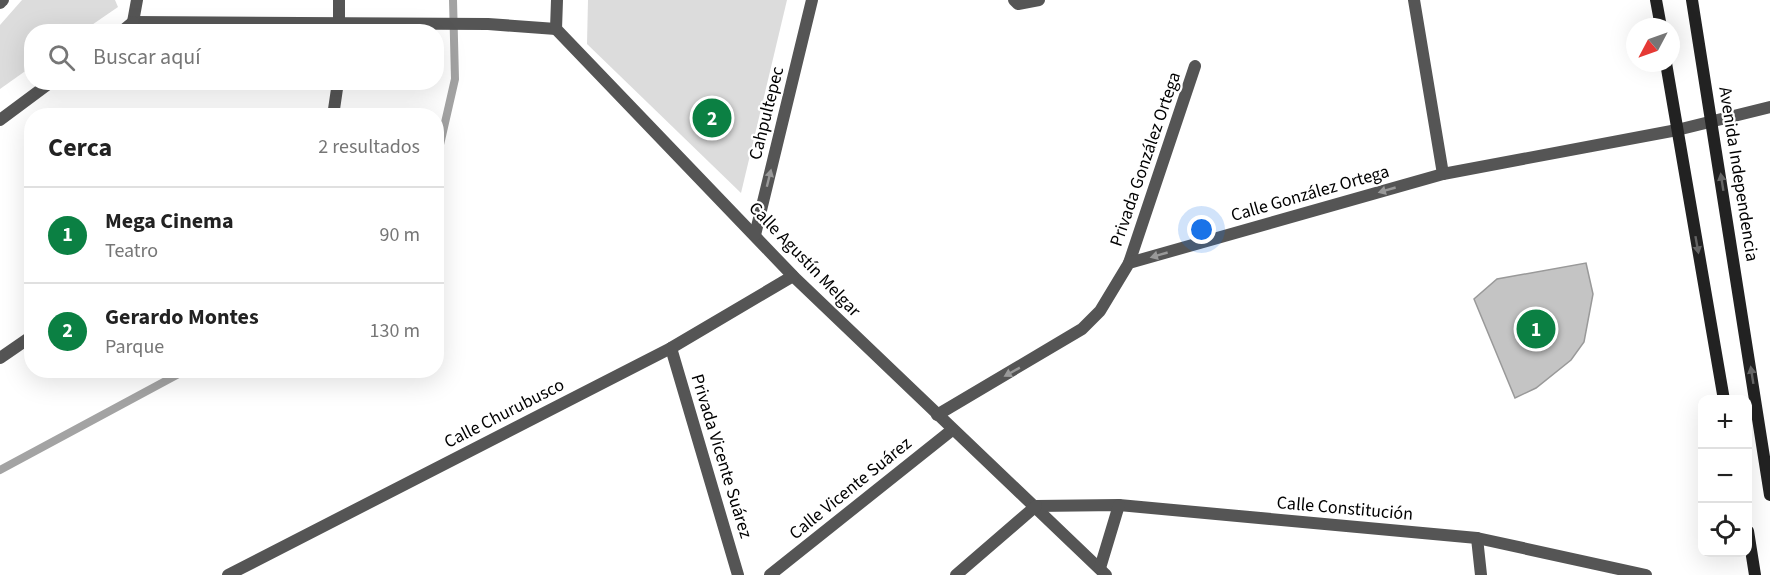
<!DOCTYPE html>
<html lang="es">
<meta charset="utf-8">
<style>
:root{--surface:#fff;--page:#f2f2f2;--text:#222;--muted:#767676;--line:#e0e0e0;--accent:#0b8043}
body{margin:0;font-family:"Source Sans 3",sans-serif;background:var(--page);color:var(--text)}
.controls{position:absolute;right:18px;bottom:18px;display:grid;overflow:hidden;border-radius:12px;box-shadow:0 6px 24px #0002}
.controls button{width:54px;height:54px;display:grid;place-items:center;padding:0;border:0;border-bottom:2px solid var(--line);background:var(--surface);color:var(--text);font:30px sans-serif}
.compass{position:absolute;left:1626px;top:18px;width:54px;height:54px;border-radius:50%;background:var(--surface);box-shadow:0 6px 24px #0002;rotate:229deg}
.you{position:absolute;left:1202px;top:230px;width:21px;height:21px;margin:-15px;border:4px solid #fff;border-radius:50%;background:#1a73e8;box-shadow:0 0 0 9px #1a73e833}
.badge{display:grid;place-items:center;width:39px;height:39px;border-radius:50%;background:var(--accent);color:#fff;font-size:20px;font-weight:700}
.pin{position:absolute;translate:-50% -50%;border:3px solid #fff;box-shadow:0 2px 6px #0006}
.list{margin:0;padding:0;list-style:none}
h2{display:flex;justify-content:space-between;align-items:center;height:78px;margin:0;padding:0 24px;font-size:26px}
h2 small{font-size:20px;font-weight:400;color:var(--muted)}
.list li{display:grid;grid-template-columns:39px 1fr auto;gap:18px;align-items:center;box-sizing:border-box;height:96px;padding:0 24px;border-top:2px solid var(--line)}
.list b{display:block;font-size:22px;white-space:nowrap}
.list p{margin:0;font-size:20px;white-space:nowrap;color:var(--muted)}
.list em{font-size:20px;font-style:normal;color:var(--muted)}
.icon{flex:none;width:33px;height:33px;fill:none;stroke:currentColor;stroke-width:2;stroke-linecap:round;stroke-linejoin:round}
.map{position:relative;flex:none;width:1770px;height:575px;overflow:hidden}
.search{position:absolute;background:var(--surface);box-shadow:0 6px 24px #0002;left:24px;top:24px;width:420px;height:66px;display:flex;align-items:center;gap:15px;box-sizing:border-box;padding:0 21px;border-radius:24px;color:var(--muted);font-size:22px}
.panel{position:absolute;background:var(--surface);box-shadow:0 6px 24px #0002;left:24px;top:108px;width:420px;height:270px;border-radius:24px}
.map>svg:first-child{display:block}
</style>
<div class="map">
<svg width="1770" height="575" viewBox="0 0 1770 575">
<rect width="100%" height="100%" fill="#fff"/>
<g fill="#dcdcdc">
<polygon points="22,0 115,0 118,7 83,31 32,32 31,67 0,89 0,25"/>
<polygon points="588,0 787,0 741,193 587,44"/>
</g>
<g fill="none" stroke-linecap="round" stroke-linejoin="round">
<g stroke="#a3a3a3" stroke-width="8">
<polyline points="436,162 455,79 453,0"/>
<polyline points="0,470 186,370"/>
</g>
</g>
<polygon fill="#c4c4c4" stroke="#999" stroke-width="1.5" points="1586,263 1593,294 1584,342 1571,360 1536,388 1515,398 1474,299 1497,279"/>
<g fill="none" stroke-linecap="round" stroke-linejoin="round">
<polyline stroke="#555" stroke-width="12" points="1477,538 1481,575"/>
<g stroke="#555" stroke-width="12">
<polyline points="339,0 339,32"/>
<polyline points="1014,0 1018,4 1039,0"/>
<polyline points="1414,0 1443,174"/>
<polyline points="0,3 3,0"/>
<polyline points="133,22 488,24 556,29"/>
<polyline points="133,22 137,0"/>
<polyline points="556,29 793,276 1106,575"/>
<polyline points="556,29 557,0"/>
<polyline points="121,32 133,22"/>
<polyline points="333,116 338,82"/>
<polyline points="0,120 51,82"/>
<polyline points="755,235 812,0"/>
<polyline points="1129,263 1195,66"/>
<polyline points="671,348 738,575"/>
<polyline points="0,358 32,336"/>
<polyline points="937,415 1082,329 1100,311 1129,263 1443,174 1677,130 1770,107"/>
<polyline points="1036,506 1119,505 1477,538 1646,575"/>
<polyline points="1100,568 1119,505"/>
<polyline points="228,575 671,348 793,276"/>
<polyline points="770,575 952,430"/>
<polyline points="956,575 1036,506"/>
</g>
<g stroke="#222" stroke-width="12">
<polyline points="1656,0 1661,27"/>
<polyline points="1692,0 1770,495"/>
<polyline points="1666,63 1724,400"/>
<polyline points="1748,531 1755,575"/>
</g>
</g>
<defs><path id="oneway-solid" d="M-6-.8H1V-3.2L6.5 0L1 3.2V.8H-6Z" transform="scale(1.5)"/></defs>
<g fill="#999">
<use href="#oneway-solid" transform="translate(769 178) rotate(-76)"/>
<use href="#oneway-solid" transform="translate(1387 190) rotate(164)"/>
<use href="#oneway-solid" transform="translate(1159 255) rotate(164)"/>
<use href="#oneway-solid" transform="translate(1012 372) rotate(151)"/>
</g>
<g fill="#646464">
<use href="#oneway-solid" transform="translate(1722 182) rotate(-99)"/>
<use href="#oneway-solid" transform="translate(1697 245) rotate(80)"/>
<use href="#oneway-solid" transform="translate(1752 375) rotate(-99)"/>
</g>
<g text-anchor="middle" stroke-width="4.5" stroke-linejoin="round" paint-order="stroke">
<g font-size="18" fill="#000" stroke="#fff">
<text transform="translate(766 113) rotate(-76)" y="6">Cahpultepec</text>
<text transform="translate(1145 159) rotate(-71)" y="6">Privada González Ortega</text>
<text transform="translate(1739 174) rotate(81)" y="6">Avenida Independencia</text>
<text transform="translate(1310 193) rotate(-16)" y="6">Calle González Ortega</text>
<text transform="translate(805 259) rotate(46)" y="6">Calle Agustín Melgar</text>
<text transform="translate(504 413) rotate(-27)" y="6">Calle Churubusco</text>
<text transform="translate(722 456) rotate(73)" y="6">Privada Vicente Suárez</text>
<text transform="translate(850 488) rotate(-39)" y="6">Calle Vicente Suárez</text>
<text transform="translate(1345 508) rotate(5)" y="6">Calle Constitución</text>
</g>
</g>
</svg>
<div class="controls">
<button>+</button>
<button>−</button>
<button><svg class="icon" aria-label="locate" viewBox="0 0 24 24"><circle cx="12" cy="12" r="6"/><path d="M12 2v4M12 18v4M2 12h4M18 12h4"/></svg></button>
</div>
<svg class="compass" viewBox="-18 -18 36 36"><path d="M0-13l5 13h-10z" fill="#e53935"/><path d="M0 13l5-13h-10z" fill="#767676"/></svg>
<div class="you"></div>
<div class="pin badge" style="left:1536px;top:329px">1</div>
<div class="pin badge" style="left:712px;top:118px">2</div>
<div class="search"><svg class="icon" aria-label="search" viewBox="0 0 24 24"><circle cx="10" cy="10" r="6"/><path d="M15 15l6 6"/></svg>Buscar aquí</div>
<section class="panel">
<h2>Cerca<small>2 resultados</small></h2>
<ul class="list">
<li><span class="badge">1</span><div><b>Mega Cinema</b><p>Teatro</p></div><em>90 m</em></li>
<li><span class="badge">2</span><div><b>Gerardo Montes</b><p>Parque</p></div><em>130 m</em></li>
</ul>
</section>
</div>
